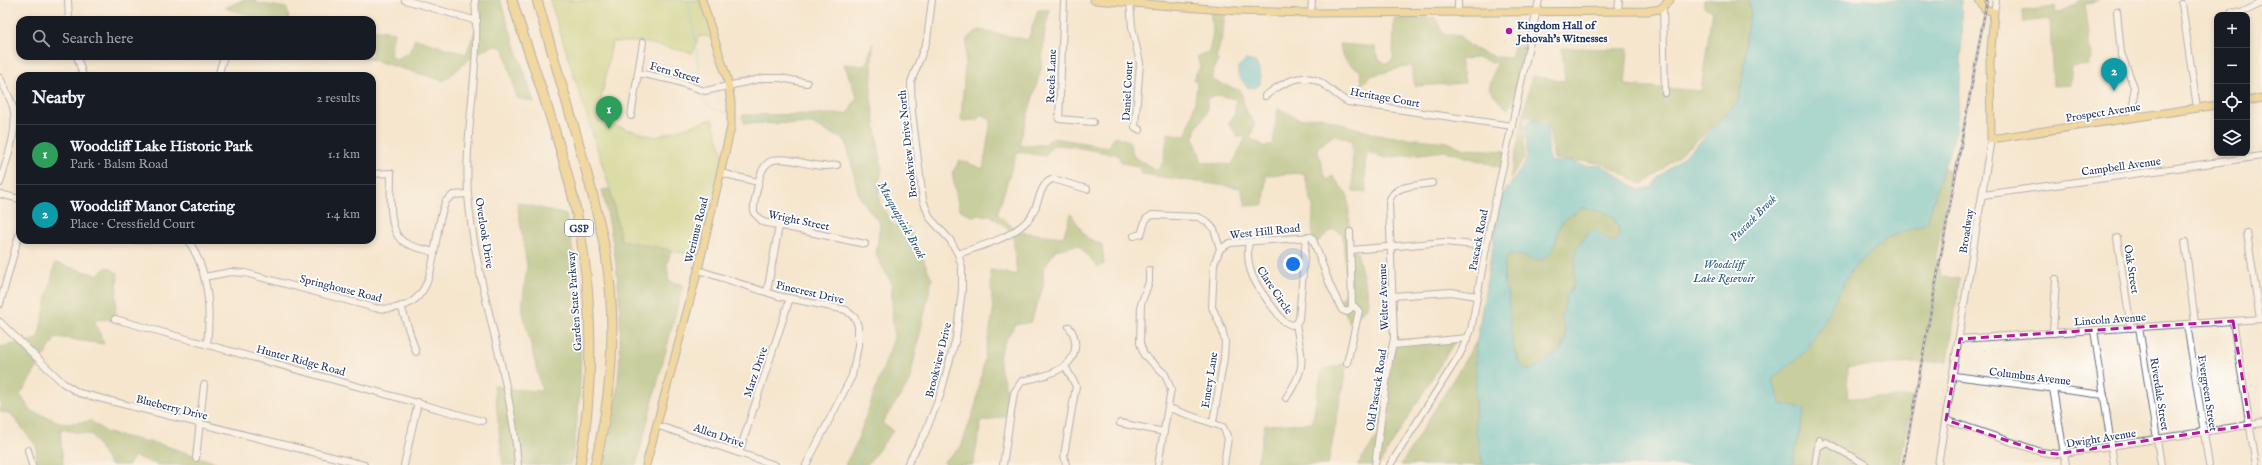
<!DOCTYPE html>
<meta charset="utf-8">
<style>
:root{--surface:#171b24;--page:#242831;--text:#f1f3f6;--muted:#9ea1a6;--line:#363941;--accent:#1a73e8}
body{margin:0;font-family:"IM FELL English",serif;background:var(--page);color:var(--text)}
.controls{position:absolute;right:12px;top:12px;display:grid;overflow:hidden;border-radius:8px;box-shadow:0 2px 6px #0003}
.controls button{width:36px;height:36px;display:grid;place-items:center;padding:0;border:0;border-bottom:1px solid var(--line);background:var(--surface);color:var(--text);font:20px sans-serif}
.you{position:absolute;left:1293px;top:264px;width:14px;height:14px;margin:-10px;border:3px solid #fff;border-radius:50%;background:#1a73e8;box-shadow:0 0 0 6px #1a73e833}
.badge{display:grid;place-items:center;width:26px;height:26px;border-radius:50%;background:var(--accent);color:#fff;font-size:13px;font-weight:700}
.pin{position:absolute;translate:-50% -33px;filter:drop-shadow(0 1px 2px #0008)}
.pin::after{content:'';position:absolute;top:21px;width:14px;height:12px;background:inherit;clip-path:polygon(0 0,100% 0,50% 100%)}
.list{margin:0;padding:0;list-style:none}
h2{display:flex;justify-content:space-between;align-items:center;height:52px;margin:0;padding:0 16px;font-size:17px}
h2 small{font-size:13px;font-weight:400;color:var(--muted)}
.list li{display:grid;grid-template-columns:26px 1fr auto;gap:12px;align-items:center;box-sizing:border-box;height:60px;padding:0 16px;border-top:1px solid var(--line)}
.list b{display:block;font-size:15px;white-space:nowrap}
.list p{margin:0;font-size:13px;white-space:nowrap;color:var(--muted)}
.list em{font-size:13px;font-style:normal;color:var(--muted)}
.icon{flex:none;width:22px;height:22px;fill:none;stroke:currentColor;stroke-width:2;stroke-linecap:round;stroke-linejoin:round}
.map{position:relative;flex:none;width:2262px;height:465px;overflow:hidden}
.search{position:absolute;background:var(--surface);box-shadow:0 2px 6px #0003;left:16px;top:16px;width:360px;height:44px;display:flex;align-items:center;gap:10px;box-sizing:border-box;padding:0 14px;border-radius:12px;color:var(--muted);font-size:15px}
.panel{position:absolute;background:var(--surface);box-shadow:0 2px 6px #0003;left:16px;top:72px;width:360px;height:172px;border-radius:12px}
.map>svg:first-child{display:block}
</style>
<div class="map">
<svg width="2262" height="465" viewBox="0 0 2262 465">
<rect width="100%" height="100%" fill="#fff"/>
<filter id="ink" filterUnits="userSpaceOnUse"><feTurbulence type="fractalNoise" baseFrequency=".025" numOctaves="2"/><feDisplacementMap in="SourceGraphic" scale="8" xChannelSelector="R" yChannelSelector="G"/><feConvolveMatrix kernelMatrix="1 2 1 2 8 2 1 2 1" color-interpolation-filters="sRGB"/></filter>
<filter id="wash" filterUnits="userSpaceOnUse"><feTurbulence type="fractalNoise" baseFrequency=".012" numOctaves="4" result="noise"/><feDisplacementMap in="SourceGraphic" scale="16" xChannelSelector="R" yChannelSelector="G"/><feGaussianBlur stdDeviation="0.9" result="paint"/><feColorMatrix in="noise" values="0 0 0 0 0 0 0 0 0 0 0 0 0 0 0 0 0 1.4 0 .05"/><feComposite in="paint" operator="in"/></filter>
<g filter="url(#wash)">
<rect width="100%" height="100%" fill="#f5e6ce"/>
<polygon fill="#bad075" stroke="#6a806a" points="550,0 702,0 715,37 699,36 693,53 643,42 612,42 597,121 656,137 712,119 724,158 701,257 621,240 610,189"/>
<g fill="#93b266" stroke="#577062" fill-rule="evenodd">
<polygon points="243,0 256,0 256,3 287,8 289,20 265,20 225,8"/>
<polygon points="478,0 500,0 534,102 517,98 504,49 495,45 477,53 444,81 360,56 372,56 372,29 394,32 390,55 396,59 409,53 415,39 466,54 482,14"/>
<polygon points="1704,0 1748,0 1750,9 1742,83 1738,102 1706,133 1643,185 1603,163 1554,159 1548,121 1524,116 1524,158 1510,179 1532,76 1565,81 1562,48 1628,49 1625,85 1701,91 1712,10 1704,7"/>
<polygon points="2077,0 2099,0 2085,4 2092,56 2088,65 2072,67 2070,85 2053,86 2050,19 2023,22 2022,11 2055,7 2056,14 2077,3"/>
<path d="M 1210,9 L 1225,10 L 1223,34 L 1216,58 L 1219,61 L 1212,73 L 1212,80 L 1241,91 L 1245,110 L 1255,123 L 1250,138 L 1266,147 L 1273,144 L 1278,108 L 1299,119 L 1320,117 L 1378,135 L 1447,142 L 1465,149 L 1506,151 L 1503,168 L 1446,151 L 1385,158 L 1367,152 L 1365,165 L 1366,192 L 1353,192 L 1352,141 L 1335,134 L 1317,148 L 1326,180 L 1333,176 L 1348,196 L 1351,250 L 1357,252 L 1368,296 L 1368,307 L 1350,323 L 1340,301 L 1347,289 L 1343,234 L 1333,229 L 1316,243 L 1312,237 L 1313,207 L 1304,173 L 1266,175 L 1264,205 L 1246,206 L 1241,188 L 1142,174 L 1138,166 L 1122,163 L 1117,154 C 1096,152 1072,145 1053,145 L 1045,156 L 1017,152 L 997,214 L 1019,232 L 1063,237 L 1071,214 L 1086,237 L 1102,245 L 1104,264 L 1098,267 L 1078,245 L 1055,250 L 1043,270 L 1043,287 L 1031,322 L 1015,325 C 996,355 996,356 1007,391 C 1009,399 1012,406 1011,415 L 981,422 L 973,465 L 946,465 L 944,461 L 961,447 L 976,404 L 993,313 L 990,270 L 1017,275 L 1013,232 L 990,215 L 971,216 L 959,209 L 952,173 L 960,160 L 983,169 L 991,120 L 981,114 L 977,120 L 961,121 L 967,39 L 979,30 L 1028,40 L 1038,10 L 1050,10 L 1045,28 L 1041,69 L 1019,145 L 1043,145 L 1053,138 L 1109,147 L 1115,136 L 1129,141 L 1134,157 L 1156,170 L 1163,163 L 1168,133 L 1185,136 C 1192,118 1196,102 1197,82 L 1193,79 L 1200,67 L 1197,56 L 1209,52 L 1213,33 ZM 1217,95 L 1236,99 L 1235,113 L 1228,124 L 1238,136 L 1246,137 L 1232,165 L 1202,162 L 1194,138 L 1195,130 L 1207,112 L 1207,99 Z"/>
<path d="M 1435,17 L 1443,34 L 1460,36 C 1471,51 1492,58 1511,58 L 1514,46 L 1524,46 L 1513,100 L 1508,110 L 1489,89 L 1496,63 L 1478,58 L 1460,59 L 1465,83 L 1415,86 L 1411,65 L 1371,76 L 1362,85 L 1360,70 C 1348,64 1341,58 1340,44 L 1375,47 L 1378,58 L 1386,64 L 1393,60 L 1394,19 Z"/>
<polygon points="873,44 871,98 882,169 879,184 879,202 893,226 909,227 932,279 909,383 882,423 893,431 867,465 845,465 856,444 894,338 891,282 876,255 880,224 859,196 846,141 812,124 744,123 742,115 848,114 857,97 844,64 865,66"/>
<polygon points="1943,167 1951,173 1936,258 1941,276 1960,279 1948,361 1848,367 1847,398 1912,397 1900,465 1792,465 1805,409 1781,404 1772,380 1807,350 1853,268 1887,238 1927,223"/>
<path d="M 610,189 L 621,240 L 671,250 L 667,265 L 669,281 L 683,285 L 636,465 L 604,465 C 627,370 625,284 602,190 Z"/>
<path d="M 517,202 L 566,215 C 584,296 585,383 571,465 L 503,465 L 494,385 L 507,389 L 542,391 L 522,308 L 527,266 Z"/>
<path d="M 1582,206 C 1586,209 1587,207 1591,207 C 1608,210 1620,219 1619,237 L 1613,242 L 1605,239 L 1598,232 L 1588,232 C 1585,238 1577,245 1576,250 C 1574,265 1580,284 1566,294 C 1566,303 1564,308 1562,316 C 1561,321 1564,326 1565,331 C 1567,350 1557,353 1544,362 C 1538,365 1536,369 1528,370 C 1511,363 1508,320 1508,302 C 1508,299 1510,300 1509,296 C 1503,279 1503,276 1506,257 L 1508,255 L 1517,254 L 1544,258 L 1556,244 L 1561,223 Z"/>
<polygon points="55,263 97,275 107,267 118,273 115,319 94,320 104,344 56,337 20,395 31,411 65,424 91,421 107,433 163,445 223,465 158,465 134,456 129,465 110,465 92,435 60,429 63,465 35,465 37,447 10,413 0,412 0,347 38,339"/>
<polygon points="1456,339 1379,465 1357,465 1378,436 1396,340"/>
<polygon points="1476,342 1475,424 1483,465 1401,465"/>
<polygon points="1347,363 1328,465 1257,465 1265,425 1312,423 1322,370"/>
</g>
<g fill="#55c3cd" stroke="#387996" fill-rule="evenodd">
<path d="M 1748,0 L 1961,0 C 1962,36 1963,141 1943,167 L 1927,223 L 1887,238 L 1853,268 L 1807,350 L 1772,380 L 1781,404 L 1805,409 L 1792,465 L 1483,465 L 1475,427 L 1476,345 L 1501,197 L 1524,165 L 1527,157 L 1526,124 L 1532,119 L 1547,123 L 1549,159 L 1551,162 L 1570,161 L 1585,166 L 1602,165 L 1639,190 L 1652,187 L 1658,178 L 1698,144 L 1738,102 L 1742,83 L 1750,9 ZM 1582,207 L 1606,213 L 1614,218 L 1619,228 L 1619,237 L 1616,242 L 1611,242 L 1595,230 L 1590,231 L 1576,249 L 1574,283 L 1571,291 L 1566,294 C 1566,303 1564,308 1562,316 C 1561,321 1564,326 1565,331 C 1567,351 1557,353 1544,362 C 1538,365 1536,370 1528,370 C 1508,361 1512,322 1508,302 L 1509,297 C 1501,285 1503,272 1506,257 L 1508,255 C 1519,252 1531,262 1542,259 C 1557,254 1555,237 1559,227 C 1563,218 1576,213 1582,207 Z"/>
<polygon points="1246,60 1255,62 1260,72 1260,84 1255,88 1247,87 1238,75 1238,67"/>
</g>
<g fill="none" stroke-linecap="round" stroke-linejoin="round">
<g stroke="#55c3cd" stroke-width="1">
<polyline points="688,0 693,24 701,86"/>
<polyline points="701,96 711,108 726,113"/>
<polyline points="737,117 743,119 776,118 813,122 824,125 848,139 920,270 923,287 917,309 896,372 856,465"/>
</g>
</g>
</g>
<g filter="url(#ink)">
<g fill="none" stroke-linecap="round" stroke-linejoin="round">
<g stroke="#676f85" stroke-width="8">
<g id="minor">
<polyline points="68,0 69,20"/>
<polyline points="405,0 477,21"/>
<path d="M 475,0 C 481,65 464,129 468,194 C 475,286 511,373 518,465"/>
<polyline points="1064,0 1059,119 1093,122"/>
<polyline points="1130,3 1132,27 1140,63 1135,127 1140,130"/>
<polyline points="2182,4 2197,108"/>
<polyline points="1663,7 1665,93"/>
<polyline points="1618,10 1619,0"/>
<polyline points="1994,12 1996,0"/>
<polyline points="2117,12 2121,53 2134,87 2134,118"/>
<polyline points="2231,12 2241,13 2262,3"/>
<polyline points="1311,13 1312,0"/>
<polyline points="1458,13 1458,0"/>
<polyline points="77,56 83,76"/>
<polyline points="638,73 672,80 705,91 764,78 781,78 807,83"/>
<polyline points="218,76 224,56"/>
<path d="M 0,78 C 4,87 10,97 13,107 C 19,131 6,160 0,183"/>
<path d="M 1265,96 C 1282,83 1303,70 1323,84 C 1332,90 1338,97 1348,102 L 1512,126"/>
<polyline points="631,116 643,42"/>
<path d="M 837,165 C 830,166 823,167 815,165 C 788,161 764,147 758,185 C 756,194 753,204 754,213 L 763,222 L 865,244"/>
<polyline points="721,173 758,182"/>
<path d="M 372,174 L 391,173 C 391,192 387,232 404,242 C 413,248 424,249 434,252"/>
<polyline points="0,194 20,199"/>
<polyline points="1983,195 2262,156"/>
<polyline points="2247,233 2260,319"/>
<polyline points="1134,236 1141,234 1146,219 1152,215 1198,217 1206,221 1214,229 1220,249"/>
<polyline points="2117,238 2131,328"/>
<polyline points="128,240 150,240"/>
<path d="M 188,240 C 209,272 211,307 207,345"/>
<path d="M 1249,241 C 1243,277 1264,294 1283,321 L 1291,325 L 1296,324 L 1299,319 L 1306,237"/>
<polyline points="2185,242 2195,323"/>
<polyline points="1351,250 1444,242 1486,246"/>
<path d="M 958,254 C 983,245 1010,239 1028,220 C 1040,209 1037,184 1053,179 L 1087,189"/>
<polyline points="698,270 778,296 846,310 855,318 858,326 858,346 852,376 806,465"/>
<polyline points="1149,270 1149,282 1141,304 1140,343 1144,355 1165,374 1171,389 1158,465"/>
<path d="M 204,277 L 231,272 L 245,273 L 375,308 C 446,317 427,242 446,201 L 453,195 L 468,194"/>
<polyline points="767,292 779,226"/>
<polyline points="1392,296 1451,292 1477,296"/>
<polyline points="0,304 20,231"/>
<polyline points="401,306 416,352"/>
<polyline points="115,319 482,421"/>
<polyline points="2233,321 2256,465"/>
<polyline points="0,322 63,383 79,393 364,465"/>
<polyline points="2187,324 2209,465"/>
<polyline points="2139,327 2161,465"/>
<polyline points="2094,330 2114,465"/>
<polyline points="2053,333 2056,279"/>
<polyline points="1960,339 2262,319"/>
<polyline points="1393,345 1468,338"/>
<polyline points="1347,363 1359,311 1352,304"/>
<polyline points="1065,366 1076,386 1064,455 1066,465"/>
<polyline points="1954,376 2104,395"/>
<polyline points="2053,389 2066,465"/>
<path d="M 1286,398 C 1308,365 1302,361 1296,324"/>
<polyline points="1169,408 1223,427 1228,438 1224,465"/>
<polyline points="1946,420 2041,452 2057,454 2262,423"/>
<polyline points="1213,422 1224,358 1225,342 1222,329 1212,307 1214,264 1220,249 1230,243 1312,237 1330,285 1342,310 1347,312 1352,307 1350,232"/>
<polyline points="1120,423 1164,432"/>
<polyline points="656,425 775,465"/>
<polyline points="1818,447 1826,442 1866,465"/>
<polyline points="28,450 32,465"/>
<polyline points="739,453 790,298"/>
<polyline points="196,458 204,385"/>
<polyline points="404,465 418,402"/>
<polyline points="907,465 925,433 940,396 956,338 962,290 962,267 958,254 950,240 930,218 923,200 912,112 911,82 927,40 932,0"/>
<path d="M 1003,465 L 1014,393 L 1022,381 C 1034,378 1049,376 1060,369 C 1076,361 1080,341 1069,327"/>
<path d="M 1375,465 L 1389,361 L 1394,339 L 1389,202 C 1393,184 1417,186 1432,183"/>
<polyline points="1390,465 1460,354 1471,330 1490,226 1539,0"/>
<polyline points="1815,465 1819,440"/>
<polyline points="1938,465 1991,139"/>
</g>
</g>
<g stroke="#676f85" stroke-width="9">
<g id="major">
<polyline points="1094,0 1237,11 1311,13 1647,11 1660,9 1670,0"/>
<polyline points="1979,0 1985,9 1994,12 1990,62 1991,139 2217,105"/>
<polyline points="2247,101 2262,98"/>
<polyline points="646,465 698,270 731,127 731,102 727,78 702,0"/>
</g>
</g>
<g stroke="#676f85" stroke-width="11">
<g id="highway">
<path d="M 512,0 C 534,71 562,142 577,215 C 593,296 594,383 580,465"/>
<path d="M 537,0 C 550,45 563,89 576,134 C 587,174 599,214 606,255 C 617,325 612,396 595,465"/>
</g>
</g>
<use href="#minor" stroke="#fff" stroke-width="6"/>
<use href="#major" stroke="#eac769" stroke-width="7"/>
<use href="#highway" stroke="#eac769" stroke-width="9"/>
<g stroke="#1b2f5e" stroke-width="2.5">
<polyline id="rail" points="1903,465 1987,0"/>
</g>
<use href="#rail" stroke="#fff" stroke-width="1" stroke-dasharray="3" stroke-linecap="butt"/>
</g>
</g>
<path d="M0 0H2262V465H0ZM 2233,321 L 2250,425 L 2057,454 L 2041,452 L 1946,420 L 1960,339 Z" fill="#f5e6ce" fill-opacity=".55" fill-rule="evenodd"/>
<path fill="none" stroke="#b5179e" stroke-width="3" stroke-dasharray="8 5" stroke-linejoin="round" d="M 2233,321 L 2250,425 L 2057,454 L 2041,452 L 1946,420 L 1960,339 Z"/>
<circle fill="#b5179e" stroke="#fff" stroke-width="1.5" cx="1509" cy="31" r="4"/>
<g text-anchor="middle" stroke-width="3.5" stroke-linejoin="round" paint-order="stroke">
<rect fill="#fff" stroke="#5f6d8e" stroke-width="1" x="565" y="220" width="28" height="16" rx="3"/>
<g font-size="10" font-weight="bold" fill="#1b2f5e">
<text x="579" y="232">GSP</text>
</g>
<g font-size="11" font-weight="bold" fill="#1b2f5e" stroke="#fff" text-anchor="start">
<text x="1517" y="29">Kingdom Hall of<tspan x="1517" dy="13">Jehovah's Witnesses</tspan></text>
</g>
<g font-size="11" fill="#1b2f5e" stroke="#fff">
<text transform="translate(675 72) rotate(16)" y="4">Fern Street</text>
<text transform="translate(1051 76) rotate(-88)" y="4">Reeds Lane</text>
<text transform="translate(1127 91) rotate(-87)" y="4">Daniel Court</text>
<text transform="translate(1385 97) rotate(10)" y="4">Heritage Court</text>
<text transform="translate(2103 112) rotate(-9)" y="4">Prospect Avenue</text>
<text transform="translate(907 144) rotate(-96)" y="4">Brookview Drive North</text>
<text transform="translate(2121 166) rotate(-8)" y="4">Campbell Avenue</text>
<text transform="translate(799 220) rotate(12)" y="4">Wright Street</text>
<text transform="translate(696 230) rotate(-76)" y="4">Werimus Road</text>
<text transform="translate(1265 231) rotate(-6)" y="4">West Hill Road</text>
<text transform="translate(1966 231) rotate(-81)" y="4">Broadway</text>
<text transform="translate(485 233) rotate(81)" y="4">Overlook Drive</text>
<text transform="translate(1478 240) rotate(-79)" y="4">Pascack Road</text>
<text transform="translate(2132 269) rotate(81)" y="4">Oak Street</text>
<text transform="translate(341 288) rotate(14)" y="4">Springhouse Road</text>
<text transform="translate(1275 290) rotate(56)" y="4">Clare Circle</text>
<text transform="translate(810 292) rotate(13)" y="4">Pinecrest Drive</text>
<text transform="translate(1383 297) rotate(-92)" y="4">Welter Avenue</text>
<text transform="translate(574 301) rotate(-94)" y="4">Garden State Parkway</text>
<text transform="translate(2110 319) rotate(-4)" y="4">Lincoln Avenue</text>
<text transform="translate(301 360) rotate(15)" y="4">Hunter Ridge Road</text>
<text transform="translate(938 360) rotate(-76)" y="4">Brookview Drive</text>
<text transform="translate(755 372) rotate(-71)" y="4">Marz Drive</text>
<text transform="translate(2030 376) rotate(7)" y="4">Columbus Avenue</text>
<text transform="translate(1209 380) rotate(-81)" y="4">Emery Lane</text>
<text transform="translate(1376 390) rotate(-81)" y="4">Old Pascack Road</text>
<text transform="translate(2208 393) rotate(81)" y="4">Evergreen Street</text>
<text transform="translate(2160 394) rotate(81)" y="4">Riverdale Street</text>
<text transform="translate(172 407) rotate(14)" y="4">Blueberry Drive</text>
<text transform="translate(719 435) rotate(19)" y="4">Allen Drive</text>
<text transform="translate(2101 438) rotate(-9)" y="4">Dwight Avenue</text>
</g>
<g font-size="12" font-style="italic" fill="#2c5b7f" stroke="#fff">
<text transform="translate(1753 218) rotate(-45)" y="4">Pascack Brook</text>
<text transform="translate(902 220) rotate(61)" y="4">Musquapsink Brook</text>
<text x="1724" y="268">Woodcliff<tspan x="1724" dy="14">Lake Resevoir</tspan></text>
</g>
</g>
</svg>
<div class="controls">
<button>+</button>
<button>−</button>
<button><svg class="icon" aria-label="locate" viewBox="0 0 24 24"><circle cx="12" cy="12" r="6"/><path d="M12 2v4M12 18v4M2 12h4M18 12h4"/></svg></button>
<button><svg class="icon" aria-label="layers" viewBox="0 0 24 24"><path d="M12 4l9 5-9 5-9-5zM3 14l9 5 9-5"/></svg></button>
</div>
<div class="you"></div>
<div class="pin badge" style="left:609px;top:129px;background:#2e9e5b">1</div>
<div class="pin badge" style="left:2114px;top:91px;background:#0f9aa8">2</div>
<div class="search"><svg class="icon" aria-label="search" viewBox="0 0 24 24"><circle cx="10" cy="10" r="6"/><path d="M15 15l6 6"/></svg>Search here</div>
<section class="panel">
<h2>Nearby<small>2 results</small></h2>
<ul class="list">
<li><span class="badge" style="background:#2e9e5b">1</span><div><b>Woodcliff Lake Historic Park</b><p>Park · Balsm Road</p></div><em>1.1 km</em></li>
<li><span class="badge" style="background:#0f9aa8">2</span><div><b>Woodcliff Manor Catering</b><p>Place · Cressfield Court</p></div><em>1.4 km</em></li>
</ul>
</section>
</div>
